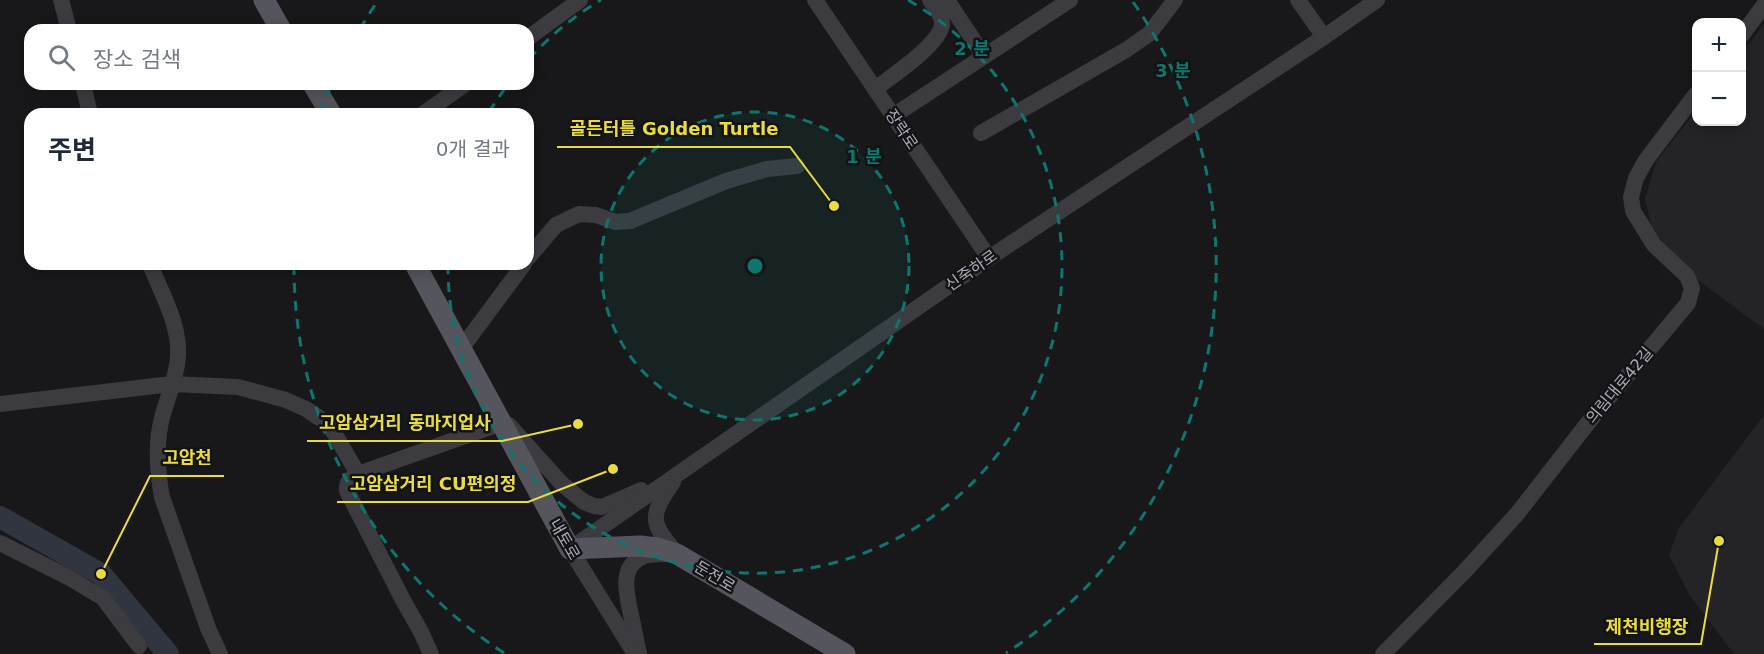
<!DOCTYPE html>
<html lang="ko">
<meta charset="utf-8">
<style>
:root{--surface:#fff;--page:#f6f6f7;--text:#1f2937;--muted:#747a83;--line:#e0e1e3}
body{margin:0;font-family:"DejaVu Sans","Noto Sans KR",sans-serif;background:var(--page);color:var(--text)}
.controls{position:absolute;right:18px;top:18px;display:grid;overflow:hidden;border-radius:12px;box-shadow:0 3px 15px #0003}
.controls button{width:54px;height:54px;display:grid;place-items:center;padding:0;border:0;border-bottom:2px solid var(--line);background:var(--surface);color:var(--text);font:30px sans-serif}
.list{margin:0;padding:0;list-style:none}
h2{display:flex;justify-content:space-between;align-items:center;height:78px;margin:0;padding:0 24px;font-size:26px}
h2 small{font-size:20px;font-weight:400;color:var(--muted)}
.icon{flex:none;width:33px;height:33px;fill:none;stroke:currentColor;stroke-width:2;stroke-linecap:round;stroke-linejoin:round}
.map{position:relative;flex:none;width:1764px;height:654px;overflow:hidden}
.search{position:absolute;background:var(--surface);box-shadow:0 3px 15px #0003;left:24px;top:24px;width:510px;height:66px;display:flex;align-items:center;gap:15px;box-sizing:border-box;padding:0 21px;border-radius:18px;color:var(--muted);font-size:22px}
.panel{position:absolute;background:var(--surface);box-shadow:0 3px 15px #0003;left:24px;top:108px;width:510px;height:162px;border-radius:18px}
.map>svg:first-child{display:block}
</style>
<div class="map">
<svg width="1764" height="654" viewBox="0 0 1764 654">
<rect width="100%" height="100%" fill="#18181a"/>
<g fill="#242427">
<polygon points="1764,24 1764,329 1698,280 1669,251 1651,225 1645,199 1656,162 1696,111 1696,122 1742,122 1742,53"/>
<polygon points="1764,415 1764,654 1734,654 1690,596 1669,555 1679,528"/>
</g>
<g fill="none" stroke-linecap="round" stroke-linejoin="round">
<polyline stroke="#30353f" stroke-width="22" points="0,517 101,574 168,654"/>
<g stroke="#3b3b40" stroke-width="16">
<polyline points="61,0 69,30"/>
<polyline points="815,0 989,258"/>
<polyline points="947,0 984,56"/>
<polyline points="1298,0 1324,37"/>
<polyline points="1742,35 1764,5"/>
<polyline points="528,38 580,0"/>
<polyline points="83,84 90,114"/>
<path d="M 875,89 C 892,76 938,46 942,25 C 943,15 935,7 930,0"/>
<polyline points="423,114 465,84"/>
<polyline points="893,116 1070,0"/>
<polyline points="981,133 1126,50 1149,34 1175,0"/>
<polyline points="528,258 556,225 579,214 596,215 615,222 630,221 726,181 767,169 797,166"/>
<path d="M 150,264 C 161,293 180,324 178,356 C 177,376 168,396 163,414 C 155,441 157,470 162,497 L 208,628 L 220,654"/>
<polyline points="461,349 524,264"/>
<path d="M 0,404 L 172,384 L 238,387 L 286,400 L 306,409 L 321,419 L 333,431 L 358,474 C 350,479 346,481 347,491 L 403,600 L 421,632 L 431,654"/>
<polyline points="509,425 562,484 584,502 594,506 602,507 641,490"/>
<polyline points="358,474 502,423"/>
<polyline points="0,543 68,577 103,598 139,646"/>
<path d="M 639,653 C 636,641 634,628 631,615 C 627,595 618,566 644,556 C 654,553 667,554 677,554 C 650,522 649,517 673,482"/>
<polyline points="635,654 570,549 989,258 1324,37 1377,0"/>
<polyline points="1383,654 1464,572 1517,514 1591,419 1688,303 1692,288 1687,276 1654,245 1633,211 1631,197 1636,178 1646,160 1696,94"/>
</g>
<g stroke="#55555d" stroke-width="21">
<polyline points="264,0 281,30"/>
<polyline points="313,84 331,114"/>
<polyline points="415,264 570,549 640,546 657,548 677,554 845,654"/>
</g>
</g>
<circle cx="755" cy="266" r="154" fill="#0f766e" fill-opacity=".12"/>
<g fill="none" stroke="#0f766e" stroke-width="3" stroke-dasharray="10 8">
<circle cx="755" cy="266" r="154"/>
<path d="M489 112A307 307 0 0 1 507 86M529 59A307 307 0 0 1 601 0M908 0A307 307 0 1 1 448 266"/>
<path d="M504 653A461 461 0 0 1 294 266M320 112A461 461 0 0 1 331 86M360 29A461 461 0 0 1 377 2M1133 2A461 461 0 0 1 1006 653"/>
</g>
<g text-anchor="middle" stroke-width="5" stroke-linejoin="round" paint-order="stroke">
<g font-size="16" fill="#ababb9" stroke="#131315">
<text transform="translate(902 129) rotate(56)" y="6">장락로</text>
<text transform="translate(971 270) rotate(-35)" y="6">신죽하로</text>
<text transform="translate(1619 385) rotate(-50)" y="6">의림대로42길</text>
<text transform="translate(565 539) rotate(60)" y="6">내토로</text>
<text transform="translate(715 576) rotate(31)" y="6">둔전로</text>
</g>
</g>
<circle cx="755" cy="266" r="9" fill="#0f766e" stroke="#131315" stroke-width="3"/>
<g font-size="18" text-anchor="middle" font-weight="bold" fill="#0f766e" stroke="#131315" stroke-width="5" stroke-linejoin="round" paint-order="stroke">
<text x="972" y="55">2 분</text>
<text x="1173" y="77">3 분</text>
<text x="864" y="163">1 분</text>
</g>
<path fill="none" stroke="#e9dc41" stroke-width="2" d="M834 206L790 147H557M578 424L502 441H307M101 574L150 476H224M613 469L528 502H337M1719 541L1701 644H1594"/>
<g fill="#e9dc41" stroke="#131315" stroke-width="2">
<circle cx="834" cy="206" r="6"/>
<circle cx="578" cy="424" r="6"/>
<circle cx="101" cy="574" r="6"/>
<circle cx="613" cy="469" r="6"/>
<circle cx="1719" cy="541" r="6"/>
</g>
<g font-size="18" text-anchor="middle" font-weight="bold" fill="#e9dc41" stroke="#131315" stroke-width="5" stroke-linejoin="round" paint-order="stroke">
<text x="674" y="135">골든터틀 Golden Turtle</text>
<text x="405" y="429">고암삼거리 동마지업사</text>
<text x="187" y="464">고암천</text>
<text x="433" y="490">고암삼거리 CU편의정</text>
<text x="1647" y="633">제천비행장</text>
</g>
</svg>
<div class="controls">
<button>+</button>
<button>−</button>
</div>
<div class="search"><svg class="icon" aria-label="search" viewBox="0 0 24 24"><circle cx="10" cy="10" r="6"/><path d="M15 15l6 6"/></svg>장소 검색</div>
<section class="panel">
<h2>주변<small>0개 결과</small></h2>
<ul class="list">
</ul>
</section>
</div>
